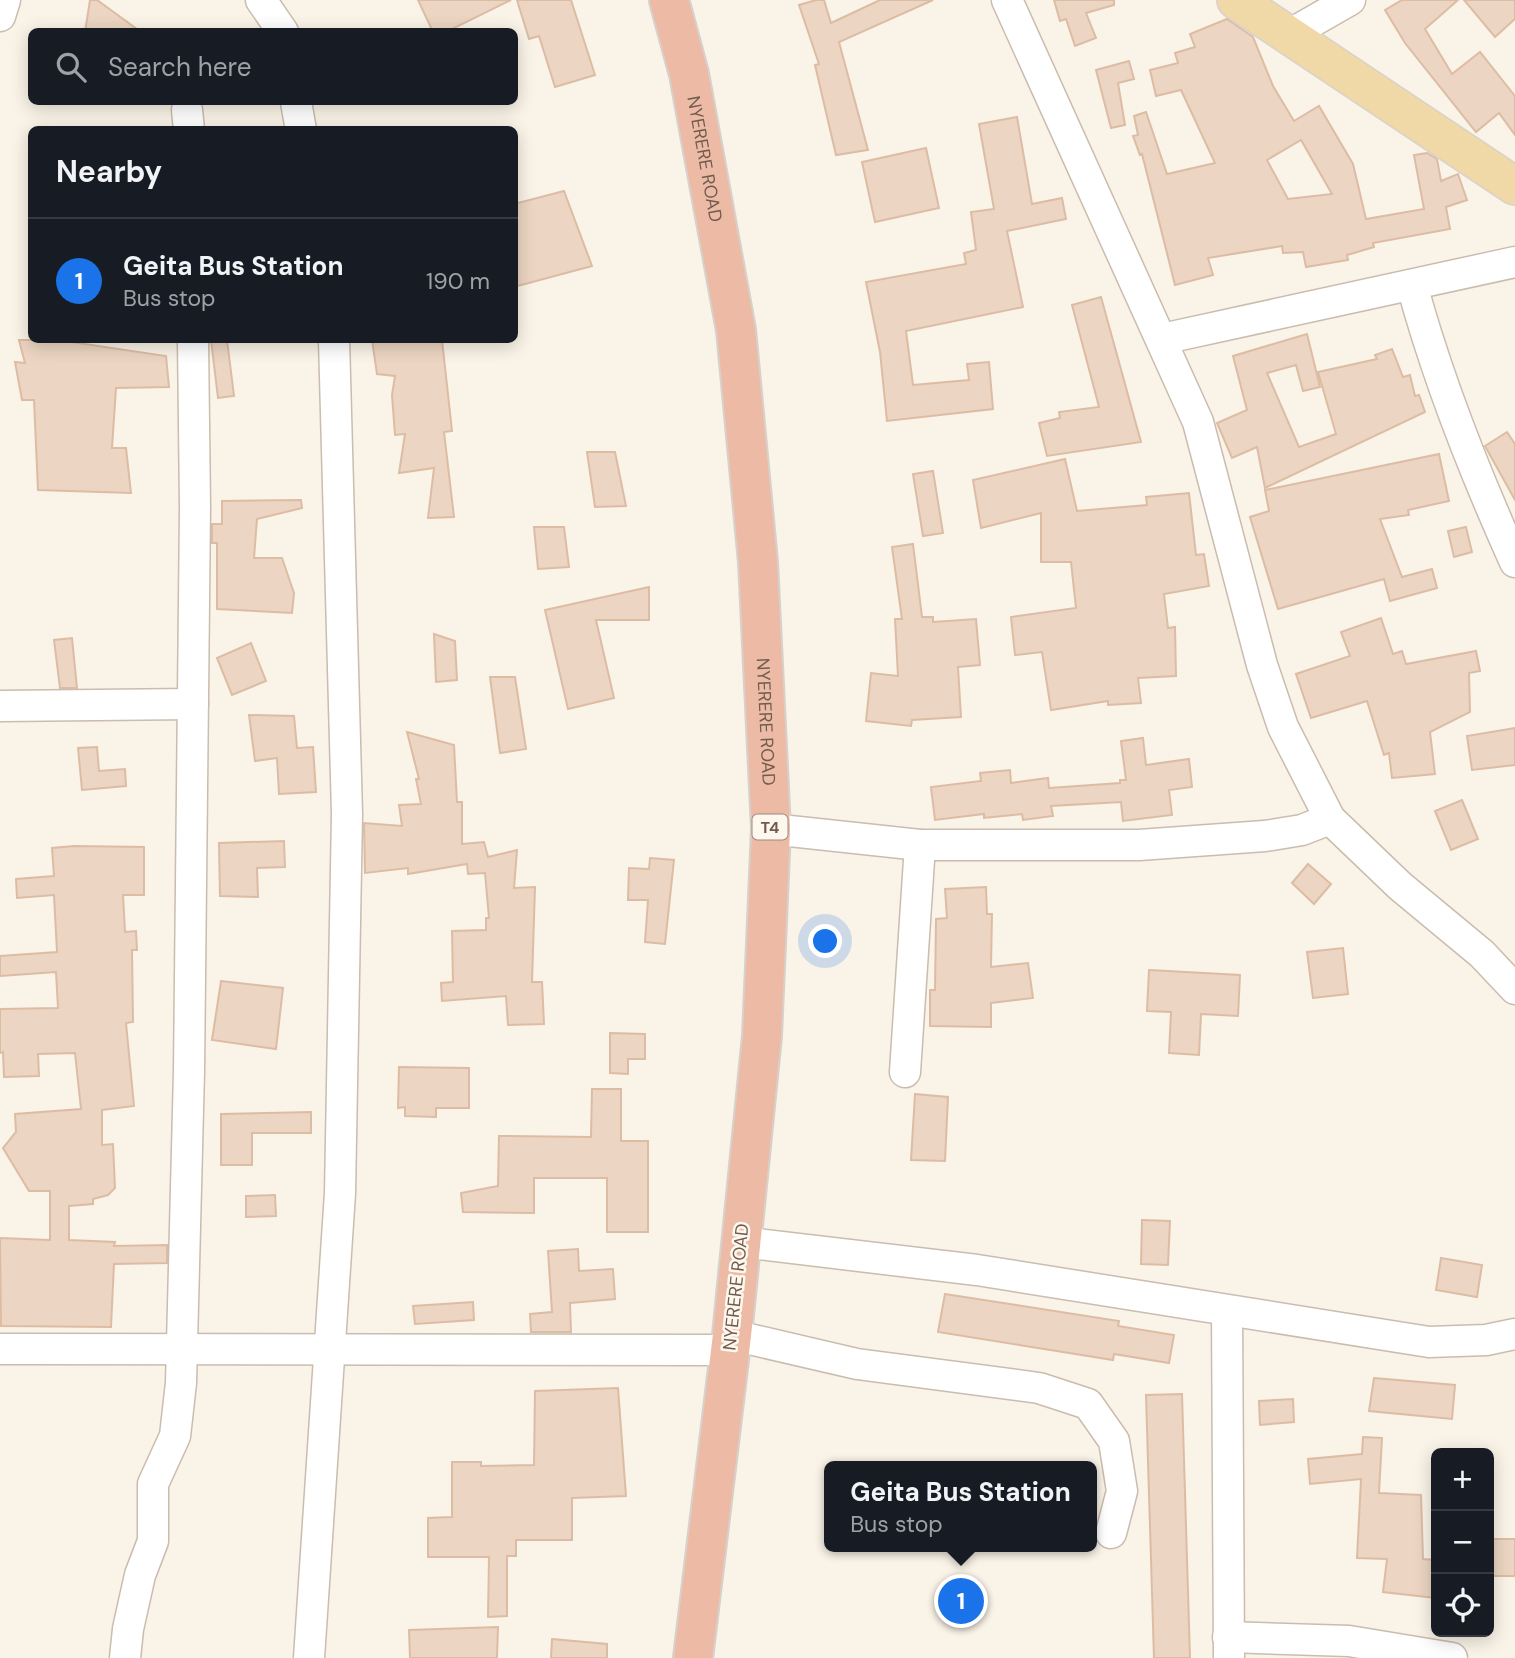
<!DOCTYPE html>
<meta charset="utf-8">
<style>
:root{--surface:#171b24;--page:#20242c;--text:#f1f3f6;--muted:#9ea1a6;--line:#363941;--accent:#1a73e8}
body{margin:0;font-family:"DM Sans",sans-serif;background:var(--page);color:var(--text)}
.controls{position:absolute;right:21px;bottom:21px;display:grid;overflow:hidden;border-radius:10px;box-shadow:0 4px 18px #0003}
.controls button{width:63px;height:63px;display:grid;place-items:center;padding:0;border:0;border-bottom:2px solid var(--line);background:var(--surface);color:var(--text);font:35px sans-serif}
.you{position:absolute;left:826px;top:942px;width:24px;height:24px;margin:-18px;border:5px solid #fff;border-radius:50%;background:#1a73e8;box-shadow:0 0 0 10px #1a73e833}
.badge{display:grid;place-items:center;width:46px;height:46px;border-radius:50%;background:var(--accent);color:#fff;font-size:23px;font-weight:700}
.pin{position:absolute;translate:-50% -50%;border:4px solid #fff;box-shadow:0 2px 7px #0006}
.popup{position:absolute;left:824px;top:1461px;width:273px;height:91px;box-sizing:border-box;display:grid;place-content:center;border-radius:10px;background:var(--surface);filter:drop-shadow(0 2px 5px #0005);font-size:23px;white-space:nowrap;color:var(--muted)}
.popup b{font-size:26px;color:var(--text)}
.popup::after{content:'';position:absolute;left:50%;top:100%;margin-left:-14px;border:14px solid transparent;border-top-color:var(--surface)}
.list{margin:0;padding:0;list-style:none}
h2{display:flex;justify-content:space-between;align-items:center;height:91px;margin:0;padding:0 28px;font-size:30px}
h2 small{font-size:23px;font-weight:400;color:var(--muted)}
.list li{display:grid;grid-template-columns:46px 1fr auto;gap:21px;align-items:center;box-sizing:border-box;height:126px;padding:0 28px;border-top:2px solid var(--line)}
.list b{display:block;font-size:26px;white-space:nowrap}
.list p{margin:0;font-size:23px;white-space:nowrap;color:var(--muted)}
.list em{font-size:23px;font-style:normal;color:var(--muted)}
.icon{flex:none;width:38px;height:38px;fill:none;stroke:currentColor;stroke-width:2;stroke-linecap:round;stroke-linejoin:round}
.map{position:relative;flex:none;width:1515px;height:1658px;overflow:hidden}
.search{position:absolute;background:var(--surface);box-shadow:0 4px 18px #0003;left:28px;top:28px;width:490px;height:77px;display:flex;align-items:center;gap:18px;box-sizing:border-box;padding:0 24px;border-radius:10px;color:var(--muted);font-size:26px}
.panel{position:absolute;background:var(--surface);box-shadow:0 4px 18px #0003;left:28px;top:126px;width:490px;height:217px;border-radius:10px}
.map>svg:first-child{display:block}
</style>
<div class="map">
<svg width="1515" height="1658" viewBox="0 0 1515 1658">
<rect width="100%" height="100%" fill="#faf3e7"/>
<g fill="#ecd5c2" stroke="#ddbca4" stroke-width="2" fill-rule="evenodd">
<polygon points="90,0 97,0 141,32 85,32"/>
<polygon points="418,0 511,0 446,32 433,32"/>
<polygon points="517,0 571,0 595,75 555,87 539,36 529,39"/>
<polygon points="816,0 824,0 831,23 880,0 933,0 839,42 868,150 836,155 815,65 819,64 799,5"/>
<polygon points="1054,0 1114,0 1114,5 1086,13 1096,38 1075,46 1066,19 1060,21"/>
<polygon points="1402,0 1458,0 1425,29 1452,74 1480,52 1515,96 1515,135 1499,113 1476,132 1405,43 1385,10"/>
<polygon points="1464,0 1515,0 1515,19 1495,37"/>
<path d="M 1227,19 L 1253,37 L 1273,86 L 1294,121 L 1319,106 L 1353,164 L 1366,219 L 1424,209 L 1414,155 L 1427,153 L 1437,159 L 1441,181 L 1458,174 L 1467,200 L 1446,207 L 1450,229 L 1373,243 L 1374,247 L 1347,255 L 1348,260 L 1306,267 L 1303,252 L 1283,253 L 1282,246 L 1208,258 L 1213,275 L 1175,285 L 1142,154 L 1140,155 L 1133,136 L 1138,135 L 1134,116 L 1146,112 L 1167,174 L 1215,163 L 1181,90 L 1156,96 L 1150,70 L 1178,63 L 1175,53 L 1195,47 L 1190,34 ZM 1301,140 L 1332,194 L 1288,199 L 1267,160 Z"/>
<polygon points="1129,61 1134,79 1118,83 1125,125 1111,128 1096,70"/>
<polygon points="1017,117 1032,204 1062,198 1066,219 1007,231 1023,307 906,331 913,385 969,380 967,364 989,362 993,409 887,421 880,352 866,282 966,264 964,253 976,250 971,212 994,209 979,124"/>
<polygon points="926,148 939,208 875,222 862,162"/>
<polygon points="564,191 592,266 514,287 514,204"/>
<polygon points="1101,297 1141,442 1047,456 1039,423 1060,418 1059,412 1099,407 1072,305"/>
<polygon points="1307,334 1320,387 1303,391 1296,365 1267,373 1299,447 1336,434 1318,372 1377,359 1375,355 1392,349 1403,377 1410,375 1415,396 1419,395 1425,412 1265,488 1257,447 1232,458 1217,423 1247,410 1233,356"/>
<polygon points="19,340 58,340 166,356 169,387 116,388 112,448 126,448 131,493 38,490 34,400 22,400 15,362 25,363"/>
<polygon points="211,340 227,340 234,396 218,398"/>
<polygon points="372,340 442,340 452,431 444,432 454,517 428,518 434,468 399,473 405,434 395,435 392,395 395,376 377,374"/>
<polygon points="1507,432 1515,444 1515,500 1485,446"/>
<polygon points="587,452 615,452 626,506 595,507"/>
<polygon points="1439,454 1449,501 1408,510 1409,515 1380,519 1402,577 1432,569 1437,588 1390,601 1384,579 1278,609 1250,517 1269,511 1265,490"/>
<polygon points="1065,459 1077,511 1147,505 1146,497 1189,493 1196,555 1204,554 1209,586 1164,594 1168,628 1175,627 1176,676 1138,678 1141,703 1108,705 1108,701 1051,710 1042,652 1015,655 1011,617 1076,608 1071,562 1041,562 1041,513 981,528 973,480"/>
<polygon points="933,471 943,533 923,536 913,474"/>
<polygon points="301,500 302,508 257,519 254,558 282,558 294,593 292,613 217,609 217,543 212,543 212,524 222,524 222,501"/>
<polygon points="534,527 564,527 569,567 538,569"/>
<polygon points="1466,527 1472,552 1454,557 1448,531"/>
<polygon points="913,544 922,617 933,617 933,622 976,619 980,665 958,667 961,717 912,720 911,726 866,721 871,673 898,676 895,619 902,619 892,547"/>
<polygon points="649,587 649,620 596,620 614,698 568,709 545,610"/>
<polygon points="1381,618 1393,654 1402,651 1406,664 1476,651 1480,671 1469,673 1470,712 1430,732 1435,774 1392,778 1389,753 1384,755 1367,701 1311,718 1296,674 1350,656 1341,632"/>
<polygon points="434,634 455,641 457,680 436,682"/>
<polygon points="72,638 77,688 60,688 54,640"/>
<polygon points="251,643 266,681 232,695 217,658"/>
<polygon points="490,677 515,677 526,749 500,753"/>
<polygon points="249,715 294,716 297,748 313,747 316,792 279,794 277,758 255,761"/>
<polygon points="1515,728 1515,765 1472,770 1467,736"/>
<polygon points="407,732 454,745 457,802 462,802 462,844 484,842 488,857 517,850 514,888 535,887 532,982 542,982 544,1024 508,1025 506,996 442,1001 441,983 453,982 452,931 486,930 486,918 489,918 485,873 468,874 467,864 408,874 408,868 365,873 364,823 402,826 399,805 421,804 416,779 419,779"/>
<polygon points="1143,738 1146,765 1189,759 1192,787 1169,790 1172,815 1123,821 1121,802 1051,806 1053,816 1023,820 1022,814 984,818 984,814 935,820 931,787 981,781 980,773 1010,770 1011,783 1048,778 1049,788 1120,783 1120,780 1126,780 1121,741"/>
<polygon points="97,747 99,771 125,769 126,786 82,790 78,748"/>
<polygon points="1462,800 1478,839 1451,850 1435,811"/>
<polygon points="284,841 285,867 257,868 258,897 220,896 219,843"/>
<polygon points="74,846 144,847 144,895 123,895 125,932 136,931 137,950 132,950 133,1022 126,1023 134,1106 102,1110 102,1145 113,1144 115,1188 108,1195 93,1199 93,1204 69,1206 69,1240 115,1242 114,1246 167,1245 167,1263 114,1264 111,1327 1,1326 0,1238 50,1240 50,1191 29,1191 3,1148 16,1132 15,1114 81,1109 75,1053 38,1054 39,1076 4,1077 3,1052 0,1053 0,1009 58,1008 56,972 0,976 0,956 57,952 54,895 17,898 16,879 54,876 52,848"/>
<polygon points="650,858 674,860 665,944 645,942 648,900 628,900 629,868 649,869"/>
<polygon points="1308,864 1331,884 1314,904 1292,883"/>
<polygon points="986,887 987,914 992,914 991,967 1028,963 1033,998 991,1003 991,1027 930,1026 930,990 935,990 936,919 947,918 945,889"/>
<polygon points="1343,948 1348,994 1313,998 1307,952"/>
<polygon points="1149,970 1240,975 1238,1016 1201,1014 1199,1055 1169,1053 1171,1012 1147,1011"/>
<polygon points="221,981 283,988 276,1049 212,1040"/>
<polygon points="610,1033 645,1034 645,1059 628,1059 628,1074 610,1073"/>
<polygon points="399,1067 469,1068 469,1108 436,1108 436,1117 405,1116 405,1107 398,1108"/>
<polygon points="592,1089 621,1089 621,1141 648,1141 648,1232 607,1232 607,1178 534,1178 534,1213 463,1212 461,1193 498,1186 499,1136 591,1137"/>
<polygon points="915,1094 948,1097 945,1161 911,1160"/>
<polygon points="311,1112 311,1133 252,1133 252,1165 221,1165 221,1114"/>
<polygon points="275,1195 276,1216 246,1217 246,1196"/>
<polygon points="1142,1220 1170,1221 1168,1265 1141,1264"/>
<polygon points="578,1249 579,1271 613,1269 615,1299 570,1303 571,1332 531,1332 530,1314 552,1312 548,1251"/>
<polygon points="1441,1258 1482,1265 1477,1297 1436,1290"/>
<polygon points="945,1294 1119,1321 1118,1326 1174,1335 1169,1363 1114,1354 1113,1360 938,1332"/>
<polygon points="473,1302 474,1320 415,1324 413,1306"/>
<polygon points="1374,1378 1455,1385 1452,1419 1369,1411"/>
<polygon points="618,1388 626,1496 572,1498 572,1540 516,1540 516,1556 507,1556 507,1616 488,1617 489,1557 428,1557 428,1518 452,1517 452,1462 481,1462 481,1466 534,1465 535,1391"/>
<polygon points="1182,1394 1190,1658 1154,1658 1146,1395"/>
<polygon points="1293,1399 1294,1422 1260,1425 1259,1401"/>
<polygon points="1363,1437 1382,1438 1379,1493 1421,1495 1423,1559 1436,1560 1435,1598 1383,1592 1387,1559 1357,1558 1361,1479 1310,1484 1308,1459 1362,1454"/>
<rect x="1489" y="1539" width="26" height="37"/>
<polygon points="498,1627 497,1658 410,1658 409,1630"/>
<polygon points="552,1639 607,1644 607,1658 551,1658"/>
</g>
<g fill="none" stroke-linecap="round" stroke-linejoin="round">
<g stroke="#cabcae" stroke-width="33">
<g id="minor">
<polyline points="261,0 283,32"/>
<polyline points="1007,0 1198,422 1262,665 1283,727 1330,819 1400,886 1482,954 1515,989"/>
<polyline points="0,16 5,0"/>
<polyline points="1287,36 1350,0"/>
<polyline points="296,102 301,130"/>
<polyline points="187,110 189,130"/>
<path d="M 1412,285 C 1438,381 1474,471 1515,562"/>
<polyline points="1162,339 1515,262"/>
<polyline points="0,706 193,704"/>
<polyline points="771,829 920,845 1139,845 1265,836 1302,830 1330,819"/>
<polyline points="905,1072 920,845"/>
<polyline points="741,1242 977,1270 1429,1342 1486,1340 1515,1334"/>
<polyline points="1227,1312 1229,1658"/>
<polyline points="732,1335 857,1364 1039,1388 1088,1404 1114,1441 1122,1491 1111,1533"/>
<polyline points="0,1349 729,1350"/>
<polyline points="1228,1637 1349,1641 1452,1658"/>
<polyline points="125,1658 128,1629 140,1575 153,1541 153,1484 175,1436 181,1383 189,1071 195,508 193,340"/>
<polyline points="309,1658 340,1193 347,814 334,340"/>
</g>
</g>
<g stroke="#d7d1cd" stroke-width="40">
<polyline id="major" points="1236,0 1515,186"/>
</g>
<g stroke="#d7d1cd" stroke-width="42">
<g id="highway">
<path id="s1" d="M 669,0 L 689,74 L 736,330 L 758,562 L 771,829 L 762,1036 L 732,1335 L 693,1658"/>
</g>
</g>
<use href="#minor" stroke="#fff" stroke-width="30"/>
<use href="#major" stroke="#f1d9a7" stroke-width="37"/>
<use href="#highway" stroke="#edbba5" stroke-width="38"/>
</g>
<g text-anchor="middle" stroke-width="5" stroke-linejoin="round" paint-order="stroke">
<rect fill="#fdf7ed" stroke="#9a8a7e" stroke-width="2" x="752.5" y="814.5" width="35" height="25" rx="5"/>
<g font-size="16" font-weight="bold" fill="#705c4e">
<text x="770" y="833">T4</text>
</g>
<g font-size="18" fill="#705c4e" stroke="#fdf7ed">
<text dy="6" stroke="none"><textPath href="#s1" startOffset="163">NYERERE ROAD</textPath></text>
<text dy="6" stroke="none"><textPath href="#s1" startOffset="730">NYERERE ROAD</textPath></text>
<text transform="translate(736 1287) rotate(-84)" y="6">NYERERE ROAD</text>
</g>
</g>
</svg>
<div class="controls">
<button>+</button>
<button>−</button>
<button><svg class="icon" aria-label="locate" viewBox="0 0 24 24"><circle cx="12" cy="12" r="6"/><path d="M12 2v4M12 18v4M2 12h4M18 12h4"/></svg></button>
</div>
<div class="you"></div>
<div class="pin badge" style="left:961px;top:1601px">1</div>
<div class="popup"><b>Geita Bus Station</b>Bus stop</div>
<div class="search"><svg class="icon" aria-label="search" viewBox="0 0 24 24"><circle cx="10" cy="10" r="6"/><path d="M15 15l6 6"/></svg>Search here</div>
<section class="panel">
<h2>Nearby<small></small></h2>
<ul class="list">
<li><span class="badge">1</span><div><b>Geita Bus Station</b><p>Bus stop</p></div><em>190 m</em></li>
</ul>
</section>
</div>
